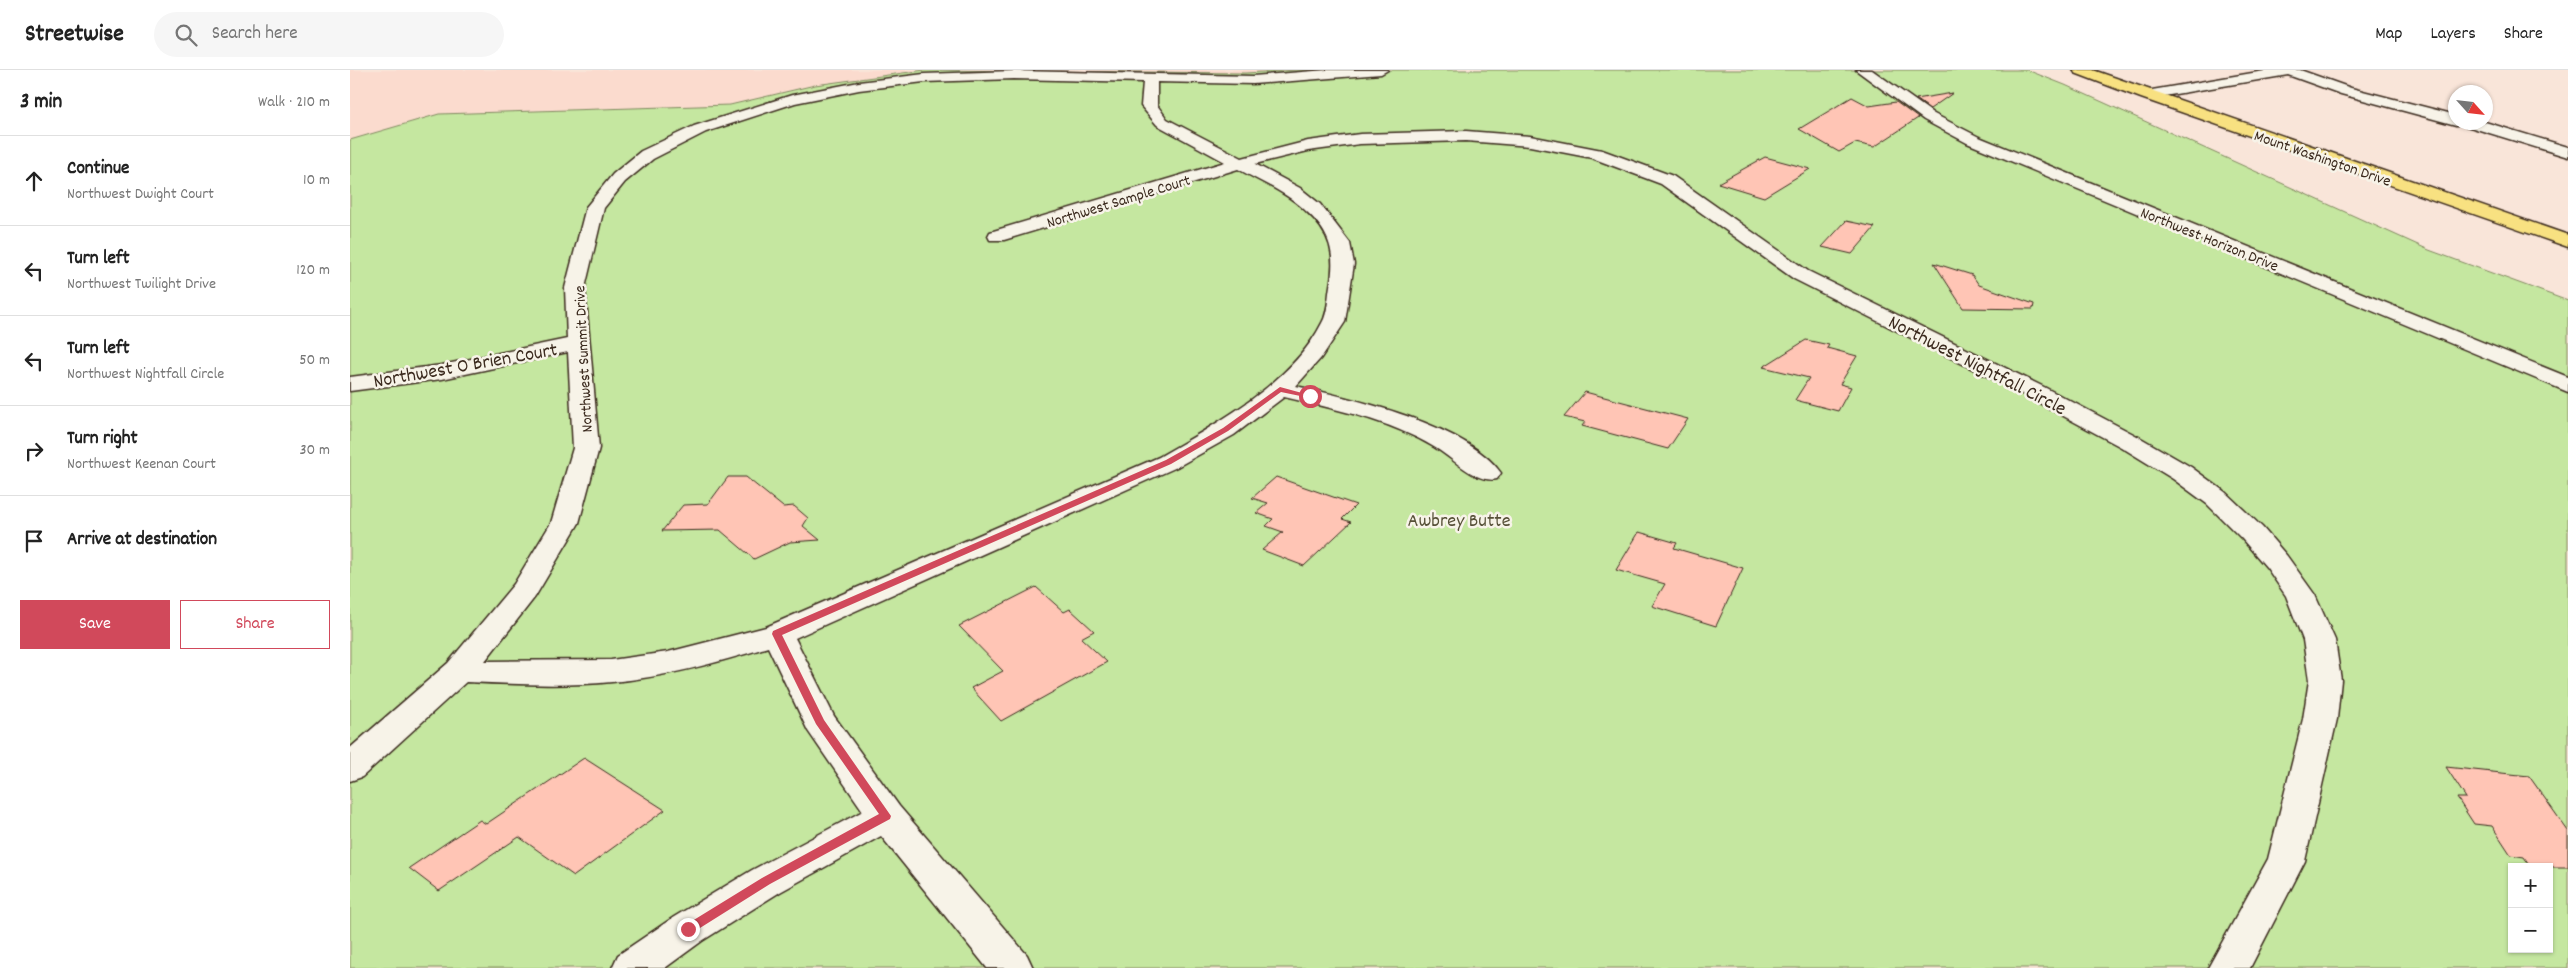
<!DOCTYPE html>
<meta charset="utf-8">
<style>
:root{--surface:#fff;--page:#f6f6f6;--text:#222;--muted:#767676;--line:#e0e0e0;--accent:#d1495b}
body{margin:0;font-family:Dekko,sans-serif;background:var(--page);color:var(--text)}
.controls{position:absolute;right:15px;bottom:15px;display:grid;overflow:hidden;border-radius:0px;box-shadow:0 1px 4px #0004}
.controls button{width:45px;height:45px;display:grid;place-items:center;padding:0;border:0;border-bottom:1px solid var(--line);background:var(--surface);color:var(--text);font:25px sans-serif}
.compass{position:absolute;left:2098px;top:15px;width:45px;height:45px;border-radius:50%;background:var(--surface);box-shadow:0 1px 4px #0004;rotate:117deg}
.stop{position:absolute;width:15px;height:15px;margin:-11px;border:4px solid #d1495b;border-radius:50%;background:#fff}
.stop.end{background:#d1495b;border-color:#fff;box-shadow:0 1px 5px #0008}
.list{margin:0;padding:0;list-style:none}
h2{display:flex;justify-content:space-between;align-items:center;height:65px;margin:0;padding:0 20px;font-size:21px}
h2 small{font-size:16px;font-weight:400;color:var(--muted)}
.list li{display:grid;grid-template-columns:32px 1fr auto;gap:15px;align-items:center;box-sizing:border-box;height:90px;padding:0 20px;border-top:1px solid var(--line)}
.list b{display:block;font-size:19px;white-space:nowrap}
.list p{margin:0;font-size:16px;white-space:nowrap;color:var(--muted)}
.list em{font-size:16px;font-style:normal;color:var(--muted)}
.actions{display:flex;gap:10px;padding:15px 20px}
.actions a{flex:1;padding:11px 0;border:1px solid var(--accent);border-radius:0px;text-align:center;font-size:18px;color:var(--accent)}
.actions .main{background:var(--accent);color:#fff}
.icon{flex:none;width:28px;height:28px;fill:none;stroke:currentColor;stroke-width:2;stroke-linecap:round;stroke-linejoin:round}
.map{position:relative;flex:none;width:2218px;height:898px;overflow:hidden}
header{display:flex;align-items:center;gap:30px;box-sizing:border-box;height:70px;padding:0 25px;background:var(--surface);border-bottom:1px solid var(--line)}
header strong{font-size:24px}
nav{display:flex;gap:28px;margin-inline-start:auto;font-size:18px}
.search{width:350px;height:45px;background:var(--page);display:flex;align-items:center;gap:12px;box-sizing:border-box;padding:0 18px;border-radius:28px;color:var(--muted);font-size:19px}
main{display:flex}
aside{flex:1;background:var(--surface)}
.map>svg:first-child{display:block}
</style>
<header>
<strong>Streetwise</strong>
<div class="search"><svg class="icon" aria-label="search" viewBox="0 0 24 24"><circle cx="10" cy="10" r="6"/><path d="M15 15l6 6"/></svg>Search here</div>
<nav><a>Map</a><a>Layers</a><a>Share</a></nav>
</header>
<main>
<aside>
<h2>3 min<small>Walk · 210 m</small></h2>
<ul class="list">
<li><svg class="icon" aria-label="ahead" viewBox="0 0 24 24"><path d="M12 20V5M6 11l6-6 6 6"/></svg><div><b>Continue</b><p>Northwest Dwight Court</p></div><em>10 m</em></li>
<li><svg class="icon" aria-label="left" viewBox="0 0 24 24"><path d="M17 20v-9H6M10 6l-5 5 5 5"/></svg><div><b>Turn left</b><p>Northwest Twilight Drive</p></div><em>120 m</em></li>
<li><svg class="icon" aria-label="left" viewBox="0 0 24 24"><path d="M17 20v-9H6M10 6l-5 5 5 5"/></svg><div><b>Turn left</b><p>Northwest Nightfall Circle</p></div><em>50 m</em></li>
<li><svg class="icon" aria-label="right" viewBox="0 0 24 24"><path d="M7 20v-9h11M14 6l5 5-5 5"/></svg><div><b>Turn right</b><p>Northwest Keenan Court</p></div><em>30 m</em></li>
<li><svg class="icon" aria-label="arrive" viewBox="0 0 24 24"><path d="M6 21V4h12l-3 4 3 4H6"/></svg><div><b>Arrive at destination</b></div></li>
</ul>
<div class="actions"><a class="main">Save</a><a>Share</a></div>
</aside>
<div class="map">
<svg width="2218" height="898" viewBox="0 0 2218 898">
<rect width="100%" height="100%" fill="#f9e5d9"/>
<filter id="ink" filterUnits="userSpaceOnUse"><feTurbulence type="fractalNoise" baseFrequency=".02" numOctaves="2"/><feDisplacementMap in="SourceGraphic" scale="10" xChannelSelector="R" yChannelSelector="G"/><feConvolveMatrix kernelMatrix="1 2 1 2 8 2 1 2 1" color-interpolation-filters="sRGB"/></filter>
<g filter="url(#ink)">
<g fill="#fbdbce">
<polygon points="0,0 575,0 465,15 380,35 89,44 0,70"/>
<polygon points="734,0 947,0 895,3"/>
</g>
<path fill="#c5e7a0" stroke="#80885f" fill-rule="evenodd" d="M 575,0 L 895,3 L 947,0 L 1677,0 L 1715,15 L 2079,180 L 2218,231 L 2218,898 L 0,898 L 0,70 L 89,44 L 380,35 L 465,15 ZM 2162,797 L 2199,797 L 2199,879 L 2162,879 Z"/>
<g fill="#ffc5b5" stroke="#3b2a1e">
<polygon points="1603,23 1580,39 1566,29"/>
<polygon points="1502,27 1519,36 1546,32 1568,48 1524,77 1505,73 1489,82 1449,59"/>
<polygon points="1415,87 1460,99 1414,127 1368,113"/>
<polygon points="1496,151 1525,157 1502,184 1472,177"/>
<polygon points="1584,193 1622,205 1629,215 1684,234 1683,239 1613,238"/>
<polygon points="1456,270 1479,275 1477,278 1507,286 1490,314 1501,317 1488,341 1445,330 1459,308 1413,297"/>
<polygon points="1235,322 1338,349 1318,379 1232,356 1235,352 1214,347"/>
<polygon points="378,407 396,407 433,437 444,436 458,448 453,456 470,470 440,472 404,489 370,460 312,461 333,435 358,434"/>
<polygon points="926,407 1006,435 992,449 1001,452 954,496 912,480 933,462 916,456 923,449 906,443 918,433 902,428"/>
<polygon points="1289,462 1327,473 1324,478 1393,498 1366,556 1302,536 1315,514 1266,500"/>
<polygon points="686,517 714,542 720,539 744,561 731,568 757,592 651,651 621,618 653,601 609,556"/>
<polygon points="234,688 315,740 224,806 169,767 89,821 59,798 130,750 136,754"/>
<polygon points="2096,697 2179,706 2218,761 2218,797 2181,797 2174,787 2161,785 2142,756 2124,754 2107,728 2116,728"/>
</g>
<g fill="none" stroke-linecap="round" stroke-linejoin="round">
<g stroke="#3b2a1e" stroke-width="3">
<g id="minor">
<path d="M 977,0 L 1038,0 L 1031,4 L 903,14 L 807,12 L 807,35 L 817,49 L 892,88 L 958,71 L 1010,64 L 1116,61 L 1180,66 L 1252,80 L 1323,106 L 1458,201 L 1694,317 L 1789,367 L 1841,397 L 1875,422 L 1912,457 L 1937,486 L 1965,525 L 1985,570 L 1991,610 L 1987,649 L 1955,791 L 1900,898 L 1858,898 L 1918,789 L 1953,649 L 1959,610 L 1953,570 L 1936,526 L 1917,498 L 1892,469 L 1857,434 L 1823,409 L 1771,377 L 1678,327 L 1444,209 L 1311,114 L 1242,88 L 1180,76 L 1116,71 L 1010,74 L 958,81 L 905,94 L 950,118 L 970,134 L 1000,173 L 1004,194 L 995,252 L 971,288 L 946,316 C 1001,328 1118,355 1151,403 L 1147,409 C 1126,414 1103,388 1084,377 C 1039,350 985,339 934,327 L 884,365 L 827,397 L 445,568 L 484,646 L 549,736 L 677,885 L 683,898 L 637,898 L 531,766 L 430,822 L 352,871 L 315,898 L 262,898 L 268,885 L 324,847 L 402,800 L 513,741 L 458,661 L 418,577 C 367,593 315,607 262,612 C 214,617 164,614 116,612 L 12,707 L 0,711 L 0,678 L 98,593 L 164,514 L 201,453 L 223,378 L 218,282 L 92,309 L 0,321 L 0,307 L 92,295 L 217,269 L 215,218 L 236,137 L 263,104 L 291,81 L 344,56 L 442,25 L 509,12 L 574,4 L 664,1 L 903,6 ZM 664,9 L 793,12 L 791,36 L 807,55 L 875,92 L 640,162 L 638,166 L 640,170 L 654,170 L 888,99 C 911,112 936,122 956,141 C 981,163 986,184 980,216 C 978,227 978,243 972,253 C 942,313 865,355 809,387 L 416,557 L 318,582 L 261,590 L 135,591 L 185,527 L 229,453 L 249,378 L 235,218 L 254,138 L 275,112 L 303,89 L 356,62 L 445,33 L 509,20 L 574,12 Z"/>
<polygon points="1506,0 1522,0 1584,44 1629,67 2218,307 2218,322 1617,73 1574,50"/>
<polygon points="1920,0 1950,0 2001,18 2106,45 2106,52 2135,52 2218,77 2218,87 2110,54 2106,55 1991,24 1938,5 1796,29 1789,25 1796,21"/>
</g>
</g>
<g stroke="#3b2a1e" stroke-width="3">
<polygon id="major" points="1723,0 1743,0 2218,165 2218,177 1791,28 1725,3"/>
</g>
<use href="#minor" fill="#f7f3e8" fill-rule="evenodd"/>
<use href="#major" fill="#f8e181" fill-rule="evenodd"/>
</g>
</g>
<polygon fill="#d1495b" points="930,317 963,326 960,328 931,322 878,361 821,394 432,565 474,650 541,746 540,749 420,814 342,863 334,863 334,856 412,808 529,744 466,654 422,564 423,561 816,390 873,358"/>
<g text-anchor="middle" stroke-width="5" stroke-linejoin="round" paint-order="stroke">
<g font-size="16" fill="#3b2a1e" stroke="#f7f3e8">
<text transform="translate(1973 87) rotate(19)" y="6">Mount Washington Drive</text>
<text transform="translate(768 130) rotate(-17)" y="6">Northwest Sample Court</text>
<text transform="translate(1860 168) rotate(22)" y="6">Northwest Horizon Drive</text>
<text transform="translate(232 289) rotate(-93)" y="6">Northwest Summit Drive</text>
</g>
<g font-size="20" fill="#3b2a1e" stroke="#f7f3e8">
<text transform="translate(115 294) rotate(-10)" y="7">Northwest O Brien Court</text>
<text transform="translate(1628 294) rotate(27)" y="7">Northwest Nightfall Circle</text>
</g>
<g font-size="20" fill="#575038" stroke="#f7f3e8">
<text x="1109" y="456">Awbrey Butte</text>
</g>
</g>
</svg>
<div class="controls">
<button>+</button>
<button>−</button>
</div>
<svg class="compass" viewBox="-18 -18 36 36"><path d="M0-13l5 13h-10z" fill="#e53935"/><path d="M0 13l5-13h-10z" fill="#767676"/></svg>
<div class="stop" style="left:960px;top:326px"></div>
<div class="stop end" style="left:338px;top:859px"></div>
</div>
</main>
